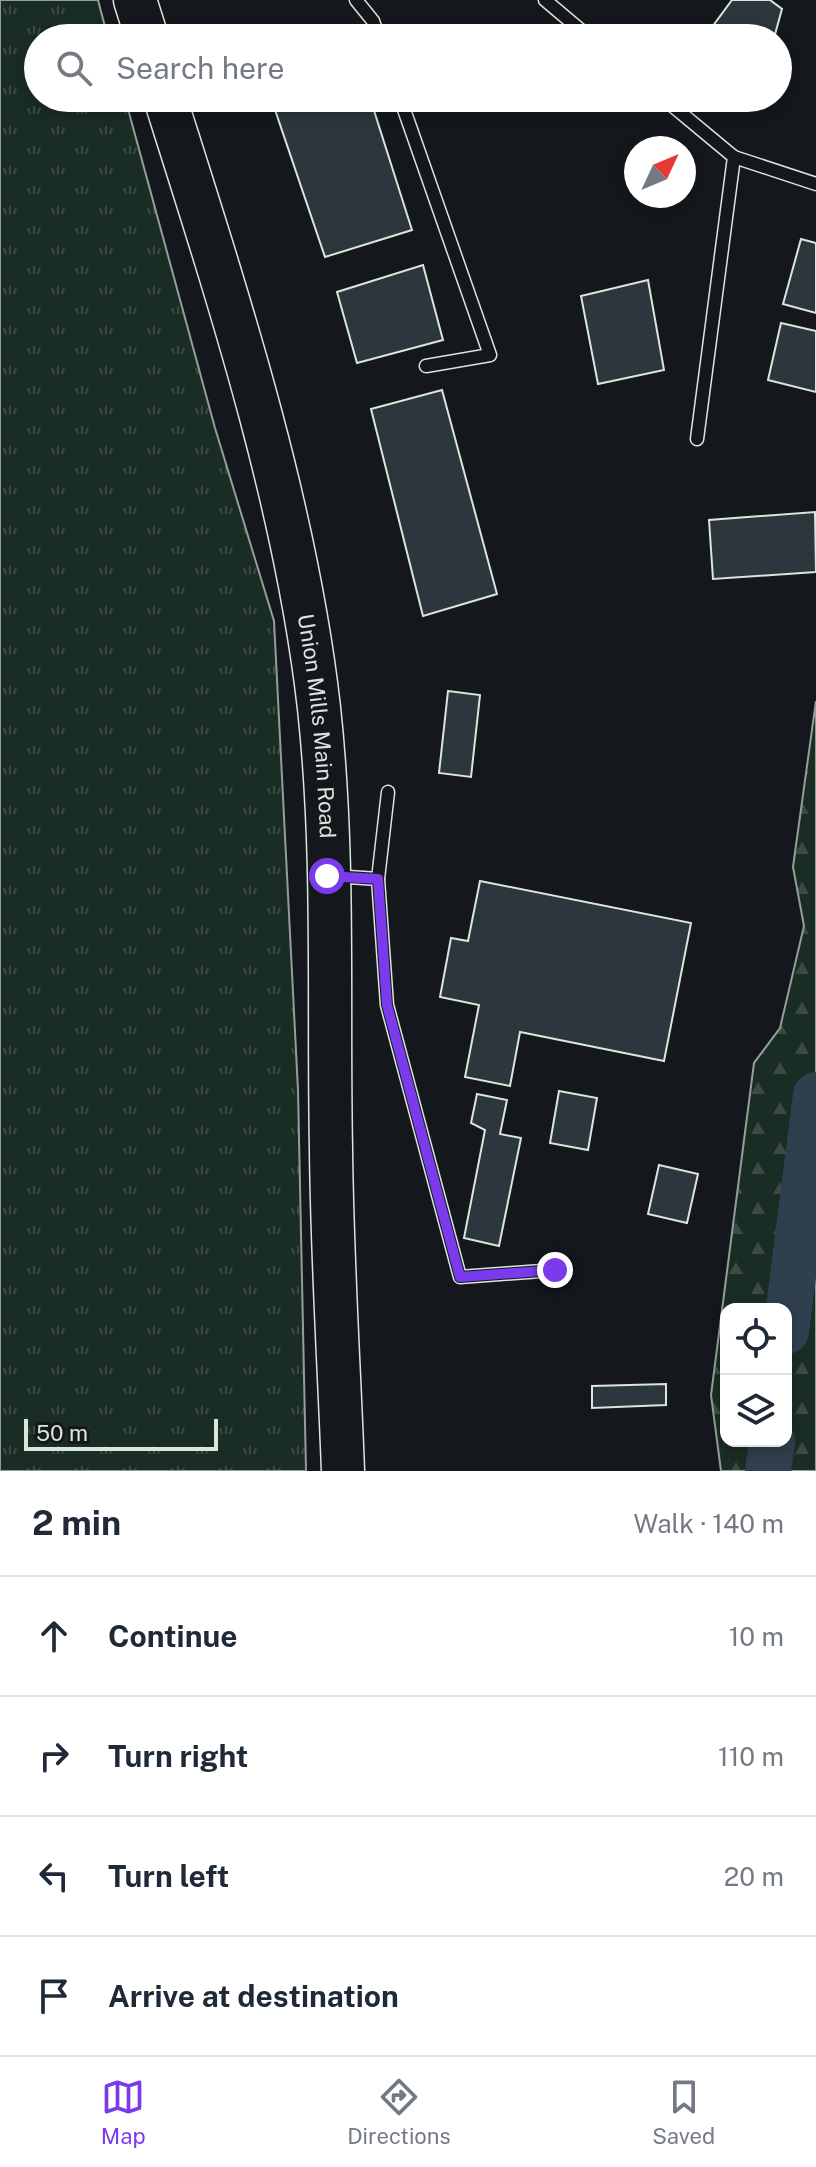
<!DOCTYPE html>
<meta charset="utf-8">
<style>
:root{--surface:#fff;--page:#f2f2f3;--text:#1f2937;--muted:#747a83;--line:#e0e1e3;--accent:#7c3aed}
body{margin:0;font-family:"Public Sans",sans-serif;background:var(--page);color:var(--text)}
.controls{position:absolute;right:24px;bottom:24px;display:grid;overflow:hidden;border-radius:16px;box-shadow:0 4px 12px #0003}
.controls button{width:72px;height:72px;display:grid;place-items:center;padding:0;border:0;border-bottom:2px solid var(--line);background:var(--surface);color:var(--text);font:40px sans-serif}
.compass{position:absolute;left:624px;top:136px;width:72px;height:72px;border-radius:50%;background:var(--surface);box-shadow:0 4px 12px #0003;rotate:46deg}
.scale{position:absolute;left:24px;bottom:20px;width:194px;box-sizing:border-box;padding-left:8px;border:4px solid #d8e6dc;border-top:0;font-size:22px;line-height:28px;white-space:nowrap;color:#d8e6dc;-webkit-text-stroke:6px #14181c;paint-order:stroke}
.stop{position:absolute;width:24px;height:24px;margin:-18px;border:6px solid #7c3aed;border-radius:50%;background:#fff}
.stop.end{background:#7c3aed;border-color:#fff;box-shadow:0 2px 8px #0008}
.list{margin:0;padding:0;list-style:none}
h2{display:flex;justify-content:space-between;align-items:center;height:104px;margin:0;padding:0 32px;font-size:34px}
h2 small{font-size:26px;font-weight:400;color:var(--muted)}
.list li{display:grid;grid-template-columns:52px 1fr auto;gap:24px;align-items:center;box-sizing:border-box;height:120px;padding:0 32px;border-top:2px solid var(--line)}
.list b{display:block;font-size:30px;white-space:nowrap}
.list em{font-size:26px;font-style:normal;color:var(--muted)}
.icon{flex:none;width:44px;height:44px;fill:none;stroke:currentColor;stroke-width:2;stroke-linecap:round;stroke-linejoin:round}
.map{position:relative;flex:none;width:816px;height:1471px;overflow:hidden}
.search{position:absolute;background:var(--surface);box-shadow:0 4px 12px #0003;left:24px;right:24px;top:24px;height:88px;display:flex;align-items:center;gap:20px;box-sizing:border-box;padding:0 28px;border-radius:44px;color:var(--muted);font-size:30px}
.sheet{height:584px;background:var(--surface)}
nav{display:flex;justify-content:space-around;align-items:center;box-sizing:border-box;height:112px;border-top:2px solid var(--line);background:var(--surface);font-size:22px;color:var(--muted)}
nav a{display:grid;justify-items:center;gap:4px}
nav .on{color:var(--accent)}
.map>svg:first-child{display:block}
</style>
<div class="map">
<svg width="816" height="1471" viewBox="0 0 816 1471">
<defs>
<pattern id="grass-tufts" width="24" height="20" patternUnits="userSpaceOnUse" patternTransform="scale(2)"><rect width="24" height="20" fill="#1a2d24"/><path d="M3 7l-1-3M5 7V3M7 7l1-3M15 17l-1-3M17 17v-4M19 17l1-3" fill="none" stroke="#3b4b43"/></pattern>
<pattern id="forest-firs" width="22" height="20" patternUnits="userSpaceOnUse" patternTransform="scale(2)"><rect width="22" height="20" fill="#1a2d24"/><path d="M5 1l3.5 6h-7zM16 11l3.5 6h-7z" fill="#3b4b43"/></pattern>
</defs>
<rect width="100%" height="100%" fill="#14181c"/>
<polygon fill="url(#grass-tufts)" stroke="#939e99" stroke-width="2" points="0,0 98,0 108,38 38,38 38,98 125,98 215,428 274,621 298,1090 306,1471 0,1471"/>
<path fill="url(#forest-firs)" stroke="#939e99" stroke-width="2" fill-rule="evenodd" d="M 816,701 L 816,1471 L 721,1471 L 711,1395 L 754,1063 L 780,1028 L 804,926 L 793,867 ZM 726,1309 L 786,1309 L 786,1441 L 726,1441 Z"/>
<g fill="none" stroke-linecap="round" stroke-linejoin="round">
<g stroke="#2f3f4d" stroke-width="46">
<polyline points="786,1331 816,1095"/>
<polyline points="768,1471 772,1441"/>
</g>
</g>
<g fill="#2c363c" stroke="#d8e6dc" stroke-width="2">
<polygon points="732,0 770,0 782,9 774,38 704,38"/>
<polygon points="271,98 370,98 412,230 325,257"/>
<polygon points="801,239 816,243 816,313 783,304"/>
<polygon points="423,265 443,340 357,363 337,292"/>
<polygon points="648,280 664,370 598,384 581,296"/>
<polygon points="781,323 816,331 816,392 768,380"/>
<polygon points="442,390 497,594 423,616 371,409"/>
<polygon points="815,512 816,572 713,579 709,520"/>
<polygon points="448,691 480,695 471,777 439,773"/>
<polygon points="480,881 691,923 664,1061 520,1032 510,1086 465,1077 479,1005 440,997 451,938 468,941"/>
<polygon points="559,1091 597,1098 588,1150 550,1143"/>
<polygon points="477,1094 507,1100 500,1134 521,1138 499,1246 464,1238 485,1130 471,1123"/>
<polygon points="659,1165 698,1174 687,1223 648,1214"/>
<polygon points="666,1384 666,1405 592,1408 592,1386"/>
</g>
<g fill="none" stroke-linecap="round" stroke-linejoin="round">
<g stroke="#d8e6dc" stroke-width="15">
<g id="lane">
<polyline points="356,0 373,21 379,38"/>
<polyline points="545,0 590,38"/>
<polyline points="400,98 490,355 426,366"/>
<polyline points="663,98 734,157 697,439"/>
<polyline points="734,157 816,184"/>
<polyline points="334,876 378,879 387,1005 460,1277 555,1270"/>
<polyline points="378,879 388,792"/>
</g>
</g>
<g stroke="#d8e6dc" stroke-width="45">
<g id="highway">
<polyline points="135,0 147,38"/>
<path id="s1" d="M 165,98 C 227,294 296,504 319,708 C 335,854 328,1003 331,1149 C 332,1256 339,1364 343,1471"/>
</g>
</g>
<use href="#lane" stroke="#14181c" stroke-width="12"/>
<use href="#highway" stroke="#14181c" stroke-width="42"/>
</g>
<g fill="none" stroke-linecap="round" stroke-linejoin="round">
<polyline stroke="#7c3aed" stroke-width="10" points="327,876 378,879 387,1005 460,1277 555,1270"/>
</g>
<g text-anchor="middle" stroke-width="6" stroke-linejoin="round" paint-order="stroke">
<g font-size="22" fill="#d8e6dc" stroke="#14181c">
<text dy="8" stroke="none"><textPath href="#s1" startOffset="648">Union Mills Main Road</textPath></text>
</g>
</g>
</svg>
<div class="controls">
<button><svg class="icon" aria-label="locate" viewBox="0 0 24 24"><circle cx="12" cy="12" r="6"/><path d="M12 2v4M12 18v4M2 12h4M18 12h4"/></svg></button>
<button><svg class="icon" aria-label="layers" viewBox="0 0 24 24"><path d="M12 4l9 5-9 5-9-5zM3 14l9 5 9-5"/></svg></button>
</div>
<svg class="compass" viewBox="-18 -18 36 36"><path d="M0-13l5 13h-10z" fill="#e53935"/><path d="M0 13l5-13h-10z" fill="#747a83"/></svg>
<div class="scale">50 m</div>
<div class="stop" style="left:327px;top:876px"></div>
<div class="stop end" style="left:555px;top:1270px"></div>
<div class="search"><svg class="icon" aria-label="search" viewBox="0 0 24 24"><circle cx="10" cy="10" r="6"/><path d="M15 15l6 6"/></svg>Search here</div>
</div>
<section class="sheet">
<h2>2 min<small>Walk · 140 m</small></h2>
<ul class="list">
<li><svg class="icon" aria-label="ahead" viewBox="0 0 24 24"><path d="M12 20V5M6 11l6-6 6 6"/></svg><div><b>Continue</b></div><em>10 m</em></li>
<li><svg class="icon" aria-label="right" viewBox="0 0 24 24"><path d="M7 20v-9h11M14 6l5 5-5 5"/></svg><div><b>Turn right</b></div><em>110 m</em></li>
<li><svg class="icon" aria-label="left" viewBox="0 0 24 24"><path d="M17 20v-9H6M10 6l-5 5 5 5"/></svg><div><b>Turn left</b></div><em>20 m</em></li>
<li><svg class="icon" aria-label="arrive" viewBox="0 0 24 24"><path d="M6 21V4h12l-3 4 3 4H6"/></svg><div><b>Arrive at destination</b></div></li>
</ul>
</section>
<nav>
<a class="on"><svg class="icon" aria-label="map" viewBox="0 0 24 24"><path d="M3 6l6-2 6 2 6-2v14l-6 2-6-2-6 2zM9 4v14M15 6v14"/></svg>Map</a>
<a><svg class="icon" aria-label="directions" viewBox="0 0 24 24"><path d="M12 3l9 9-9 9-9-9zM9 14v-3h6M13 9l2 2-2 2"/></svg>Directions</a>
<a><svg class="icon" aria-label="saved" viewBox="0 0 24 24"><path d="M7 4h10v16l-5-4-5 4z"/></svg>Saved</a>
</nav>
